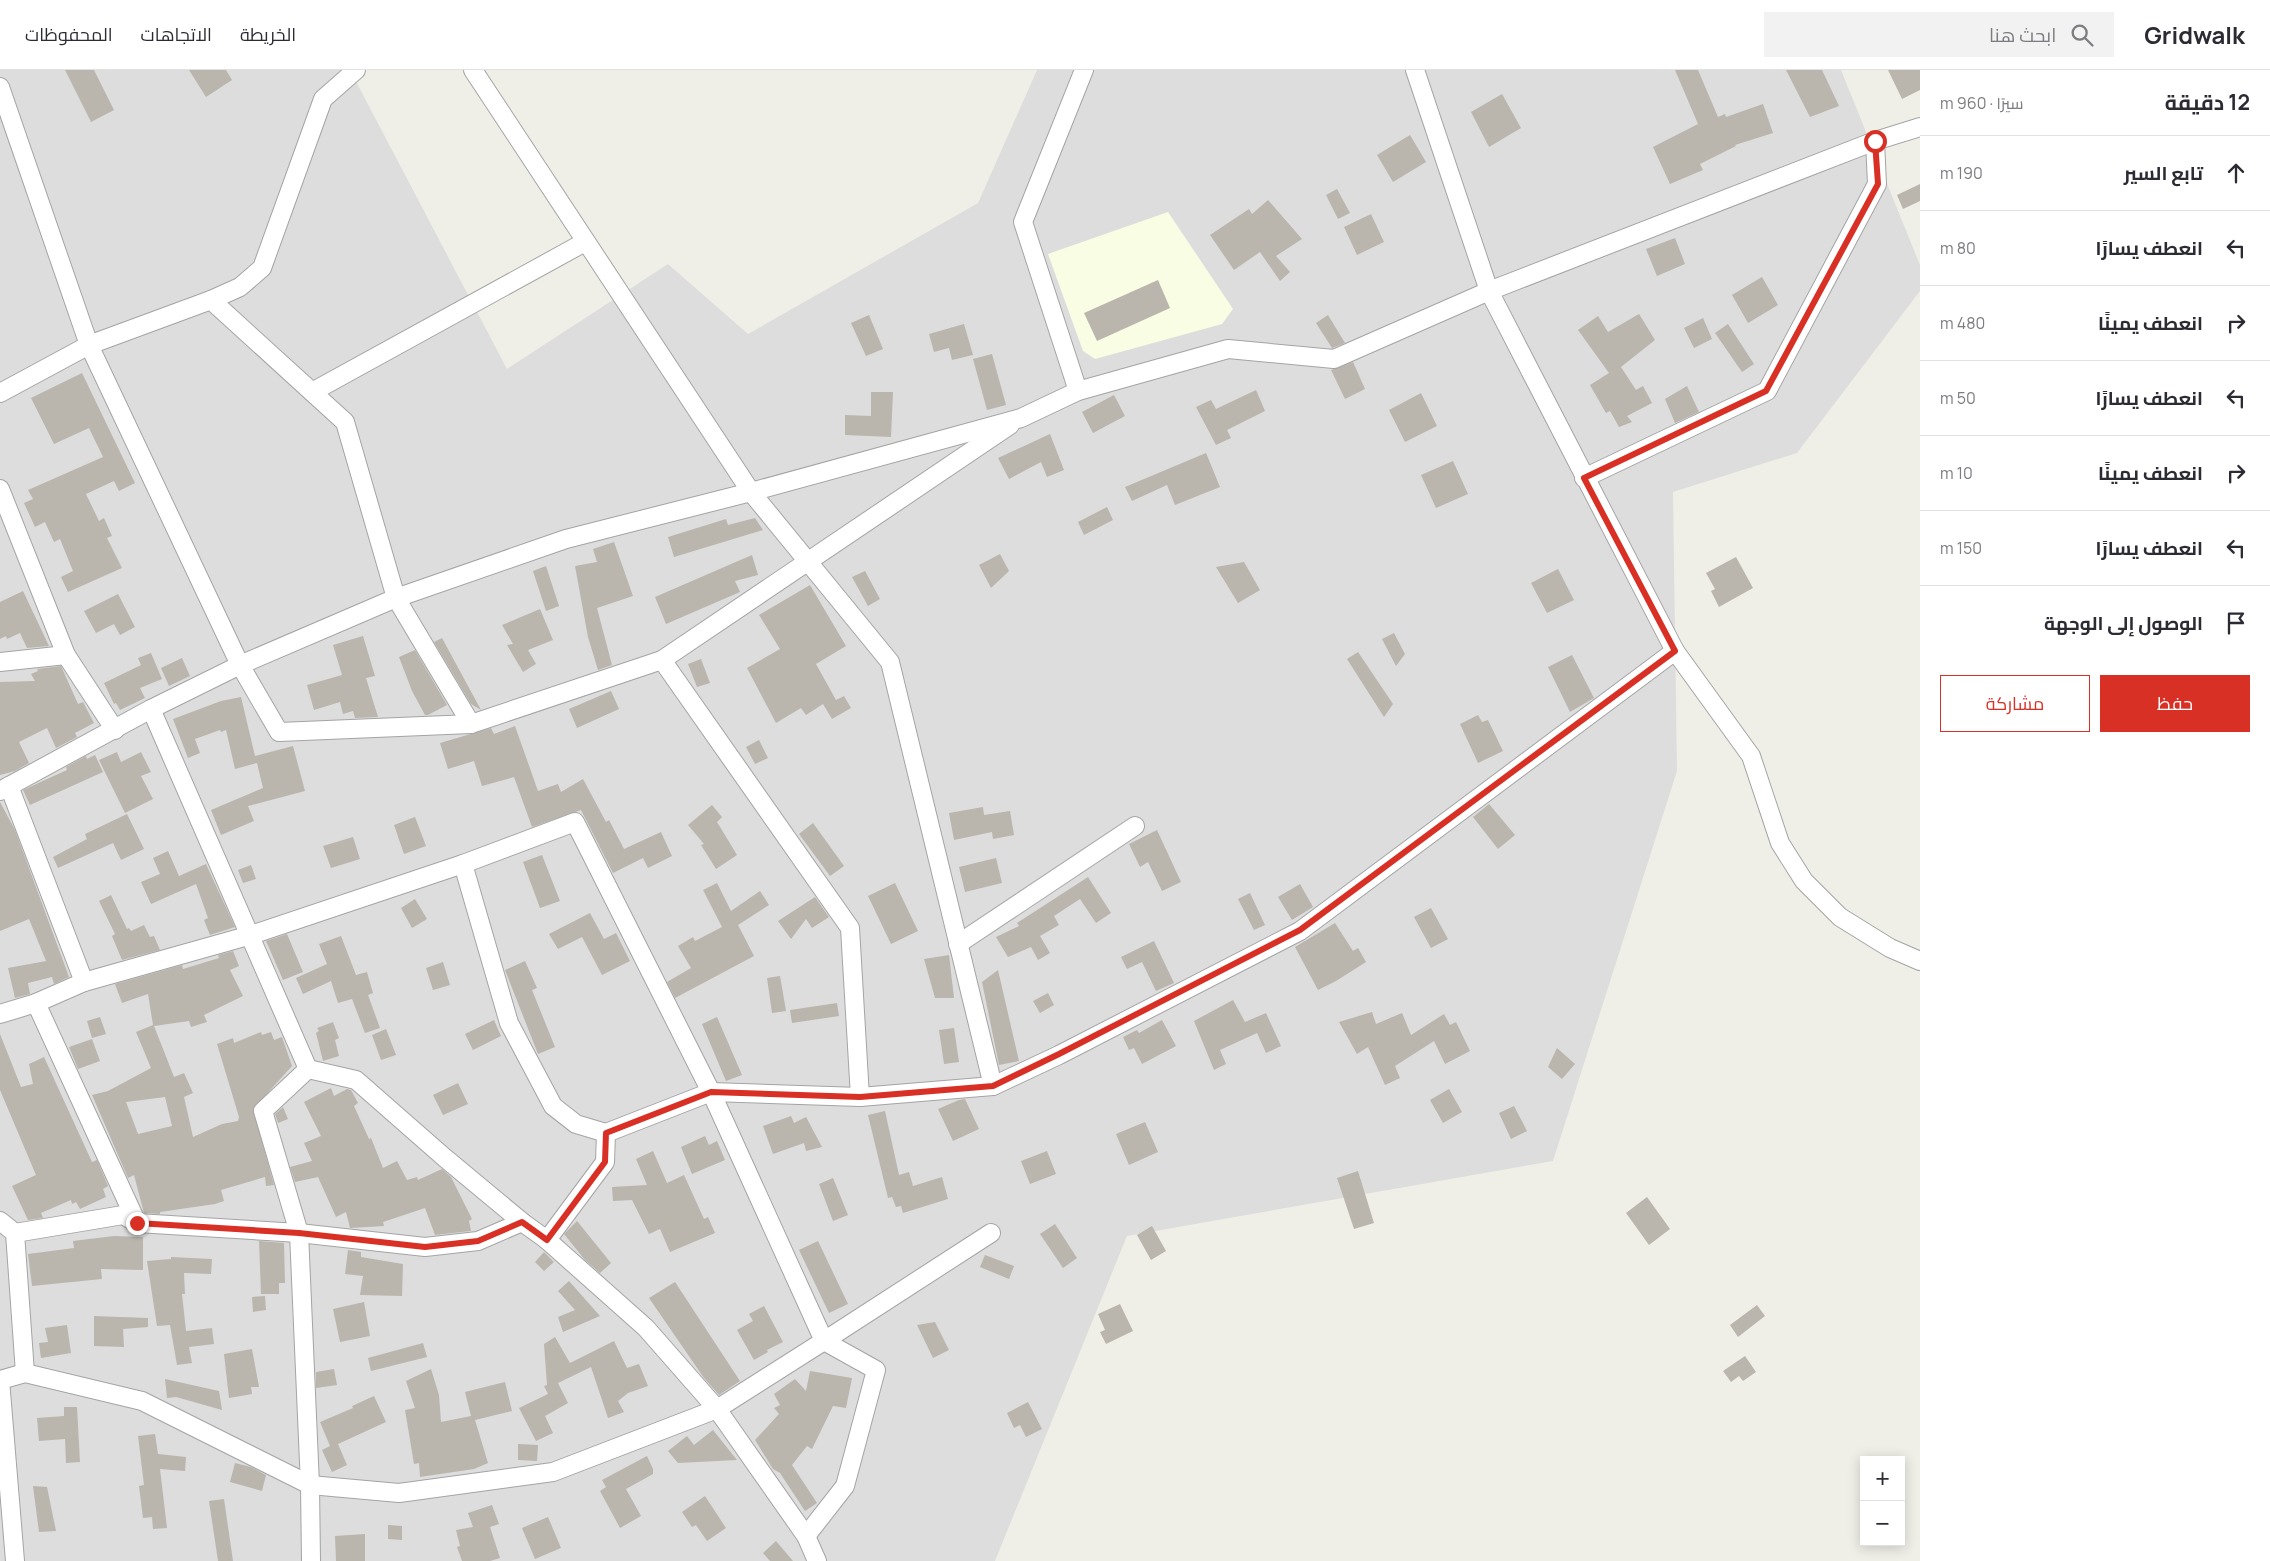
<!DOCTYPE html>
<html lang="ar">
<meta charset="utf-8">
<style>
:root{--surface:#fff;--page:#f2f2f3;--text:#2b2b33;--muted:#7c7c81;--line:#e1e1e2;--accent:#d93025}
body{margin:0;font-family:Manrope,Cairo,sans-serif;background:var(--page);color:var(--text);direction:rtl}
.controls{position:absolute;right:15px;bottom:15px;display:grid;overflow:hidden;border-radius:0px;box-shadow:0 2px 12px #0003}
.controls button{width:45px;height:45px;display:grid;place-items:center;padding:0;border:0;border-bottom:1px solid var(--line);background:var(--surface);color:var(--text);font:25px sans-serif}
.stop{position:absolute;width:15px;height:15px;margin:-11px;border:4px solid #d93025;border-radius:50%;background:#fff}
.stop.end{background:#d93025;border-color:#fff;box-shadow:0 1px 5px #0008}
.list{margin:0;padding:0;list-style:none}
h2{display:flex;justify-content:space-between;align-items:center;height:65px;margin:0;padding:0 20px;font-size:21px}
h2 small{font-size:16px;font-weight:400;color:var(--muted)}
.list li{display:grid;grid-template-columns:32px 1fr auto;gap:15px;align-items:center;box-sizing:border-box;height:75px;padding:0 20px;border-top:1px solid var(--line)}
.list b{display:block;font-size:19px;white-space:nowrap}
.list em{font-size:16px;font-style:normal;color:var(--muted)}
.actions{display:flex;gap:10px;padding:15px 20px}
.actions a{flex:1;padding:11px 0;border:1px solid var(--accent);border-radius:0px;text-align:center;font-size:18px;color:var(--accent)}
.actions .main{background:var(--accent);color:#fff}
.icon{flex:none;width:28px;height:28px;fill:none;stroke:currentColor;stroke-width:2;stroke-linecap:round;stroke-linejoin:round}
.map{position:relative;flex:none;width:1920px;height:1491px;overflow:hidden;direction:ltr}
header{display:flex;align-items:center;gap:30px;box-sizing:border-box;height:70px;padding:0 25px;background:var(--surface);border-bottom:1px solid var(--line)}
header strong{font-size:24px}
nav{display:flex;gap:28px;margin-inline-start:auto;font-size:18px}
.search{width:350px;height:45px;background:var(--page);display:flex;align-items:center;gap:12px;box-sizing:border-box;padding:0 18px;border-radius:0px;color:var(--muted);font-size:19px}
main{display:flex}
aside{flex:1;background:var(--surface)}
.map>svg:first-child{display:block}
</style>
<header>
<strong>Gridwalk</strong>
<div class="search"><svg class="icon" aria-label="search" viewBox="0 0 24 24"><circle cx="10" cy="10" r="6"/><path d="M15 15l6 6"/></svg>ابحث هنا</div>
<nav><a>الخريطة</a><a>الاتجاهات</a><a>المحفوظات</a></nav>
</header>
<main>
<aside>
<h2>12 دقيقة<small>سيرًا · 960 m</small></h2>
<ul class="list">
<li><svg class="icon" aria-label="ahead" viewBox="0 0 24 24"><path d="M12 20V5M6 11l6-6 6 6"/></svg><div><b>تابع السير</b></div><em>190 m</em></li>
<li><svg class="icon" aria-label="left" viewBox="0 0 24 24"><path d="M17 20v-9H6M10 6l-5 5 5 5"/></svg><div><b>انعطف يسارًا</b></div><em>80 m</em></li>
<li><svg class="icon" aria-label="right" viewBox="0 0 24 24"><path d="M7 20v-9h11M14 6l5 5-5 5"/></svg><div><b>انعطف يمينًا</b></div><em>480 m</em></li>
<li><svg class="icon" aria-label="left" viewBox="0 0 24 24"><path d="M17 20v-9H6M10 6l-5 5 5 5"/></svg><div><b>انعطف يسارًا</b></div><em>50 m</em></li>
<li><svg class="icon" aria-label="right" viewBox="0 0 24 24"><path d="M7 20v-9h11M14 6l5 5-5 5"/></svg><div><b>انعطف يمينًا</b></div><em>10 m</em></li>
<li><svg class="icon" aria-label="left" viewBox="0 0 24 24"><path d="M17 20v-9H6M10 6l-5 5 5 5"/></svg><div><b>انعطف يسارًا</b></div><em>150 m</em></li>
<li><svg class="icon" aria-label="arrive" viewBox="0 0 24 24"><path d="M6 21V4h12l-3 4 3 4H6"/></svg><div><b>الوصول إلى الوجهة</b></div></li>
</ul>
<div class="actions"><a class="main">حفظ</a><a>مشاركة</a></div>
</aside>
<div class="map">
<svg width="1920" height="1491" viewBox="0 0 1920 1491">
<rect width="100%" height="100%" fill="#f0efe7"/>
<polygon fill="#dedddd" points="0,0 350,0 507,299 668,194 748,264 978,133 1037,0 1841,0 1920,195 1920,221 1797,383 1673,422 1677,701 1553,1091 1127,1166 995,1491 0,1491"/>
<polygon fill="#f9fde3" points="1168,142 1233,239 1222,254 1095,289 1083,281 1048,184"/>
<g fill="#bab5ad" fill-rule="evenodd">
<polygon points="65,0 94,0 114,40 91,52"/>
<polygon points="189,0 226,0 232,10 206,27"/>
<polygon points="1675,0 1698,0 1718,47 1725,44 1726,47 1763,34 1773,63 1735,75 1736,76 1700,94 1703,100 1670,114 1653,77 1698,54"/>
<polygon points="1786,0 1822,0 1839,36 1810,47"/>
<polygon points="1888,0 1920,0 1920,20 1902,29"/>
<polygon points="1502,24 1521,58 1489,77 1471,42"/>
<polygon points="1410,65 1426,92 1393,112 1377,85"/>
<polygon points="1920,114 1920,131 1903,139 1897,125"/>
<polygon points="1337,119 1350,143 1338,149 1326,125"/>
<polygon points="1268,130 1302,169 1276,186 1290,202 1280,211 1260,182 1234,200 1210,165 1249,139 1252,144"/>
<polygon points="1371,144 1384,172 1357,185 1344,157"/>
<polygon points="1675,168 1685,194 1657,206 1646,179"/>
<polygon points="1762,207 1778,235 1748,253 1732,225"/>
<polygon points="1158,210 1170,238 1097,271 1084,243"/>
<polygon points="1639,244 1655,270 1621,297 1636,320 1643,316 1652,333 1627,346 1632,352 1619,357 1610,341 1606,343 1590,315 1609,303 1578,260 1598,246 1608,262"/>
<polygon points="869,245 883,279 866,286 851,253"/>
<polygon points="1328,245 1345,273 1332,278 1316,253"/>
<polygon points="1703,248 1712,269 1694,278 1684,258"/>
<polygon points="964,254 973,285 952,290 949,278 934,282 929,264"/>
<polygon points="1728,254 1754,294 1742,302 1715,263"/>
<polygon points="992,284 1006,335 987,340 973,289"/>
<polygon points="1353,292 1365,319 1345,329 1331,300"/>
<polygon points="82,303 135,413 119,421 114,411 86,424 99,451 104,448 112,466 107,468 122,498 68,522 61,507 73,501 60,469 54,472 45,452 35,457 24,433 33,429 28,420 103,387 89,358 54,374 31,328"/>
<polygon points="1687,316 1699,342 1675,353 1665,329"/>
<polygon points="1256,320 1265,341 1227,360 1231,368 1216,375 1196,337 1211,330 1216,339"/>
<polygon points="871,322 893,322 891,367 845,365 845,345 871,346"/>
<polygon points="1421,323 1437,356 1405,372 1389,340"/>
<polygon points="1114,325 1125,346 1093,363 1082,342"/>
<polygon points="1050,364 1064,400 1047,407 1041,392 1009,409 998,388"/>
<polygon points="1206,383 1220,417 1175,435 1167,415 1132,431 1125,417"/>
<polygon points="1453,391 1468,424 1436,438 1421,405"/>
<polygon points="1107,437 1113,450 1084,465 1078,452"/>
<polygon points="755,448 763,460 674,487 668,467 726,449 728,455"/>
<polygon points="614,472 633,526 597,538 612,595 598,600 588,567 575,496 597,492 593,479"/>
<polygon points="1000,484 1009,501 991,518 979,495"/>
<polygon points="752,485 758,505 735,511 740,522 666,554 655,527"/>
<polygon points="1736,487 1753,518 1719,537 1711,521 1715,519 1706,503"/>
<polygon points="1244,492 1260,520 1238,533 1216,497"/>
<polygon points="546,496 559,536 546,541 533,501"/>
<polygon points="1558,499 1574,530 1547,543 1531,513"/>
<polygon points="865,501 880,529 868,536 852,507"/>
<polygon points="810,515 846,576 816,594 836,630 844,626 851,638 832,649 823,634 806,645 801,638 776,653 747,598 780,579 759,545"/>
<polygon points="23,521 49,576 27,578 20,563 7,569 6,566 0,569 0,532"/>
<polygon points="118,524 135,557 120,565 114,554 96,563 84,541"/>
<polygon points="540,539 553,570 528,580 536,594 523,602 507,575 513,574 502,555"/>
<polygon points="1394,563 1405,584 1396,596 1382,569"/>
<polygon points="363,566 375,606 366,608 378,647 355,648 353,641 343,644 340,632 314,640 307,615 342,605 333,575"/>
<polygon points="442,568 481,640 471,634 434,572"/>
<polygon points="415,580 447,635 428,645 425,645 412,621 399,587"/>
<polygon points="1358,582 1393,634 1384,647 1347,589"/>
<polygon points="151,583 162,609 140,618 145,628 120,640 116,633 114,634 104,613 141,595 138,588"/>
<polygon points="1572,585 1594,628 1570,642 1548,597"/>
<polygon points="182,588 190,606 169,616 161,598"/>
<polygon points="701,589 710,613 697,617 688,594"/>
<polygon points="61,596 78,634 83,632 94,653 75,663 77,667 56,678 47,658 19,672 29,693 15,701 0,705 0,612 35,611 31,604 38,601 37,599"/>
<polygon points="611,621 619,639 577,658 569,639"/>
<polygon points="241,627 255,686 293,676 305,721 248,736 254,751 221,765 211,740 263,718 257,693 235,699 226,660 221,662 220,660 195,669 200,683 188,688 173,649 221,631"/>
<polygon points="1478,645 1482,652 1488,650 1503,681 1478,693 1460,654"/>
<polygon points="515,656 538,721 558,714 561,722 583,709 606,752 609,750 624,779 661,762 672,786 648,798 643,788 613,803 581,740 532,757 514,707 482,716 474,691 448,699 440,673 491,658 494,664"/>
<polygon points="759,670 768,688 755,694 746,677"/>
<polygon points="117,682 121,692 141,682 151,702 141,706 153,729 125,743 99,690"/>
<polygon points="95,685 103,702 30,735 23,720 67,700 66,697 86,686 87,689"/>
<polygon points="0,732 15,760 69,907 54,914 52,907 28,913 30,924 15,928 8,898 46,891 29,849 0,861"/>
<polygon points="1489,734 1515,765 1498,779 1473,747"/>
<polygon points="712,735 722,747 717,752 737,785 716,799 701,775 704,774 688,755"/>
<polygon points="983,737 984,745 1010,741 1014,765 993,769 992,762 954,770 949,743"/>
<polygon points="127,744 144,779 121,790 113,773 58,798 53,787 87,769 85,764"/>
<polygon points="415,747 426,776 404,784 394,755"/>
<polygon points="813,753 844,796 830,806 799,764"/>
<polygon points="1157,760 1181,812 1162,821 1148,792 1140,797 1129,774"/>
<polygon points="353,767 360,789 331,798 323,776"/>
<polygon points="168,781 179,806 206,794 235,857 210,865 204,850 208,848 196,814 151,834 141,812 160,804 153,788"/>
<polygon points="542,785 560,831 540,838 523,792"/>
<polygon points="996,788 1002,813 965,822 959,797"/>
<polygon points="251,795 256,809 243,813 238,800"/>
<polygon points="1088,807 1111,843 1096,853 1080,829 1054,846 1059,855 1040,866 1050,883 1038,890 1031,877 1008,887 996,867 1019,856 1017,853"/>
<polygon points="717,813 731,841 760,821 769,835 738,855 754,886 675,928 667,912 691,898 678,876 693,867 695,871 722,857 703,820"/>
<polygon points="895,813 918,861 891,874 868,826"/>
<polygon points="1300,814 1313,837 1292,850 1278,827"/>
<polygon points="1250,823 1265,855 1254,860 1238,829"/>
<polygon points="111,825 127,859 129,858 131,861 144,855 150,867 154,866 160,880 122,890 112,866 115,864 99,831"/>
<polygon points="815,827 829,847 812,858 806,849 791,869 778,851"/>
<polygon points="415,829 427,849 412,858 401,838"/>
<polygon points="1431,838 1448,869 1431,878 1414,847"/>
<polygon points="590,843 604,869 616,863 630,891 602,905 582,867 558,879 549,864"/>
<polygon points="1335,853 1353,881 1358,878 1366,892 1336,911 1318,920 1295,877"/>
<polygon points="287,864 303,902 283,910 266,871"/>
<polygon points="341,866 356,905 367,902 373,923 368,925 380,958 365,963 352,929 338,933 331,911 303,924 296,908 327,894 319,874"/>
<polygon points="1154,871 1174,913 1156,921 1142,892 1127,899 1121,887"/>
<path d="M 233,881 L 239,896 L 230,900 L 243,926 L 204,945 L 207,952 L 191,957 L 189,951 L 154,956 L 174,1007 L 184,1003 L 193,1023 L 184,1027 L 193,1067 L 222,1054 L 238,1051 L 239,1047 L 217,974 L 233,968 L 234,973 L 261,962 L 262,965 L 271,962 L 274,970 L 282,967 L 292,996 L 253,1039 L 274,1115 L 266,1116 L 265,1107 L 221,1120 L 224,1131 L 215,1134 L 160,1142 L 160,1144 L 144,1143 L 134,1105 L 128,1108 L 92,1025 L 108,1021 L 151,998 L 136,962 L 153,955 L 148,924 L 122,933 L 115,914 L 182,895 L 183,899 L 219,888 L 218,885 ZM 165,1027 L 172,1056 L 138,1064 L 126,1032 Z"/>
<polygon points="949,885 954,928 935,928 924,889"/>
<polygon points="525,891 537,918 532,920 555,977 538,984 505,900"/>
<polygon points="443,892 450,915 433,920 426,898"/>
<polygon points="998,900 1019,991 999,995 982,912"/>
<polygon points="780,906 786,941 772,943 767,908"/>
<polygon points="1048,923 1054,935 1040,943 1033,931"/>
<polygon points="1233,930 1245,952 1266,943 1281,976 1266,983 1257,963 1220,980 1226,994 1214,1000 1194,951"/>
<polygon points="837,933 839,946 792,953 790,940"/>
<polygon points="1372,942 1376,954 1402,943 1411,965 1444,944 1450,955 1456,952 1470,981 1445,994 1434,971 1395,996 1400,1008 1385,1015 1368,977 1357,984 1339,952"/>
<polygon points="100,947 106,964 92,968 87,951"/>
<polygon points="717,947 742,1005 726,1011 702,954"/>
<polygon points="494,950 501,966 473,980 465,964"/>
<polygon points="1162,950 1176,976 1142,994 1134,978 1129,980 1123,967 1137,960 1139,963"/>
<polygon points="333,952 339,968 335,970 339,986 323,991 316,963 319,961 317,958"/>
<polygon points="954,958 959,992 944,994 939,960"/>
<polygon points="386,959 396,985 381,990 372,965"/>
<polygon points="0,964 21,1017 33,1014 29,994 44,987 92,1092 97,1090 108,1116 103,1119 106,1127 80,1139 76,1132 72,1134 71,1130 41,1143 43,1148 28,1150 12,1116 36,1105 0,1020"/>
<polygon points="92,969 100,991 78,999 69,977"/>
<polygon points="1557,978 1575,994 1562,1009 1548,997"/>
<polygon points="458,1013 468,1034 443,1045 433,1025"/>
<polygon points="331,1018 334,1026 347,1019 351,1020 358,1033 354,1036 369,1069 371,1068 383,1098 397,1091 407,1110 417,1107 418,1110 442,1099 451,1107 472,1149 469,1151 471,1161 435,1165 425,1138 383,1152 384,1156 350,1158 346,1142 336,1147 318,1107 295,1112 290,1097 312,1091 304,1073 321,1066 304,1032"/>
<polygon points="1449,1019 1462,1042 1443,1053 1430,1030"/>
<polygon points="965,1029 979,1059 953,1071 938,1039 959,1030"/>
<polygon points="1514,1036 1527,1061 1511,1069 1499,1043"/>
<polygon points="283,1037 288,1049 278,1053 275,1044"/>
<polygon points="885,1041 899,1105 909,1102 913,1116 942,1107 948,1129 903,1143 901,1136 896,1137 892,1127 888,1128 868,1045"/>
<polygon points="791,1046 794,1053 806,1047 822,1077 806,1081 804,1073 773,1084 763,1056"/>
<polygon points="1145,1052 1158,1082 1129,1095 1116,1064"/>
<polygon points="705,1066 709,1075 717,1071 725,1090 692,1104 681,1077"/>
<polygon points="653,1081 667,1113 684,1105 704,1149 708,1147 715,1163 670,1182 660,1159 649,1164 632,1130 613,1131 612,1117 647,1115 636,1089"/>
<polygon points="1047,1081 1056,1104 1030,1114 1021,1091"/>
<polygon points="1358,1101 1374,1153 1354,1159 1337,1108"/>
<polygon points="833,1108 848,1145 833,1151 819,1114"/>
<polygon points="1647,1127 1670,1159 1649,1175 1626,1143"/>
<polygon points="577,1151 611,1193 600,1203 585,1190 564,1164"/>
<polygon points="1055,1154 1077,1188 1063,1198 1040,1164"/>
<polygon points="1152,1156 1166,1181 1151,1190 1137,1165"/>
<polygon points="114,1166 143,1167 143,1200 101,1199 102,1209 32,1216 28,1184 74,1178 73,1171"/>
<polygon points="259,1171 284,1173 285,1213 279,1213 279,1224 261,1224"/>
<polygon points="818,1171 848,1234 829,1243 799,1180"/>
<polygon points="348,1180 361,1182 361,1187 403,1194 402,1226 360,1225 363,1206 345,1204"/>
<polygon points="544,1182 554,1192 544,1201 535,1192"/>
<polygon points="985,1185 1014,1196 1009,1209 980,1197"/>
<polygon points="171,1187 212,1189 211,1204 184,1203 185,1224 182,1224 186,1261 212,1258 214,1274 189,1277 192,1293 177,1295 170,1255 157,1256 147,1191 171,1189"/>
<polygon points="569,1211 600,1246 563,1262 558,1247 575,1240 558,1221"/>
<polygon points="675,1212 740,1311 719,1325 704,1308 649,1228"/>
<polygon points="265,1226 266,1240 253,1242 252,1227"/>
<polygon points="364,1232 370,1266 340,1272 333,1239"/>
<polygon points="1120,1234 1133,1261 1106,1274 1100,1262 1105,1260 1098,1244"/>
<polygon points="1757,1235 1765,1246 1738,1267 1730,1255"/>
<polygon points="764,1236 783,1272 767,1280 768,1282 754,1290 737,1260 753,1251 749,1244"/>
<polygon points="94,1246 148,1248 148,1257 123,1259 124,1277 94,1276"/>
<polygon points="935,1252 949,1280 933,1288 917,1255"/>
<polygon points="67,1255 71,1283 41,1288 39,1273 48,1272 45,1258"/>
<polygon points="555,1267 570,1293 614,1271 627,1298 639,1294 648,1316 628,1323 618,1331 624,1342 608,1348 591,1297 558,1313 568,1333 545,1346 553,1363 536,1371 519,1338 548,1324 544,1316 547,1315 544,1274"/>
<polygon points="423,1273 427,1287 371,1301 368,1288"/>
<polygon points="252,1279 259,1317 251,1317 252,1324 229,1328 224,1284"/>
<polygon points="1745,1286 1756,1302 1743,1311 1739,1306 1731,1312 1723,1301"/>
<polygon points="334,1299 337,1315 316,1318 316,1302"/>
<polygon points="431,1299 439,1325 441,1352 471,1346 465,1322 505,1312 512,1341 475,1350 488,1393 474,1399 420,1407 419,1393 414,1394 405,1340 415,1338 406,1311"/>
<polygon points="810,1301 852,1308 846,1338 833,1336 812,1379 807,1376 792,1395 817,1433 805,1441 780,1403 773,1399 755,1370 779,1344 774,1338 780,1335 774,1324 795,1309 806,1321"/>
<polygon points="165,1309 219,1321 222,1340 176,1327 167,1328"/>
<polygon points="374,1326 386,1352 338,1374 347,1395 332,1402 322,1380 330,1376 320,1352 353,1338 352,1336"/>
<polygon points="1028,1332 1042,1359 1026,1367 1020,1355 1014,1358 1007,1343"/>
<polygon points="64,1337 77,1337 80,1392 66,1393 65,1369 39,1371 37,1348 64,1346"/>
<polygon points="713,1360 737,1390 678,1393 668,1381 687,1366 694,1375"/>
<polygon points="155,1364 158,1384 186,1387 185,1401 160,1399 167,1458 153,1459 152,1447 143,1448 139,1416 144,1415 138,1366"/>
<polygon points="518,1374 538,1375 537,1391 518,1390"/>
<polygon points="647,1386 653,1399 653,1404 626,1419 641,1446 620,1458 600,1421 606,1417 602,1410"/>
<polygon points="235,1393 251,1397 266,1405 262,1421 230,1412"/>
<polygon points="33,1416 47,1417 56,1461 39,1462"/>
<polygon points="705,1426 726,1458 707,1471 696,1455 692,1457 682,1442"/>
<polygon points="224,1429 233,1491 218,1491 209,1431"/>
<polygon points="492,1435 499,1454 490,1457 500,1488 490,1491 462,1491 457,1477 460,1476 456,1460 473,1457 468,1443"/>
<polygon points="548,1447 561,1478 535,1489 522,1458"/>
<polygon points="388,1455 402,1456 402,1470 388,1469"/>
<polygon points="365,1464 365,1491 336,1491 335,1466"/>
<polygon points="776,1471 793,1491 770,1491 763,1483"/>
</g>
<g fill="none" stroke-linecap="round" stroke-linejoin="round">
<g stroke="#a4a4a4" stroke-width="20">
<g id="minor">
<polyline points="473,0 751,422 890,592 993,1016"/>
<polyline points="1415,0 1489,221 1675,581 1751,686 1780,773 1804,811 1840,847 1890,878 1920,891"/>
<polyline points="0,17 89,275 240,595 279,662 471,654 662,590 1010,355"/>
<polyline points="211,230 345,352 396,528 471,654"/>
<polyline points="1078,321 1023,152 1084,0"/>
<polyline points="312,322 585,172"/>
<polyline points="0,323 89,275 211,230 240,217 262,198 323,29 356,0"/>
<polyline points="1584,408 1767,321 1877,114 1875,71"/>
<polyline points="0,419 66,585 115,660"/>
<polyline points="662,590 850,858 860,1027"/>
<polyline points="0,592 66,585"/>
<polyline points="151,639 308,999"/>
<polyline points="9,716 84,912"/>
<polyline points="0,721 151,639 240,595 396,528 566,469 751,422 1021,348 1078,321 1228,279 1334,289 1489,221 1875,71 1920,57"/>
<polyline points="463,794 509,953 553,1036 576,1054 606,1063 711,1022 860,1027 993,1016 1059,985 1300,861 1675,581"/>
<polyline points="958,874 1135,756"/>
<polyline points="36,933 137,1153"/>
<polyline points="0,944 36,933 84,912 251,865 463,794 575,752 711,1022 824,1271 717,1339 553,1402 399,1423 310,1415 142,1331 25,1303 0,1310"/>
<polyline points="0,1151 15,1163 25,1303"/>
<polyline points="15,1163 123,1145 137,1153 299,1163 425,1177 478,1171 522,1152"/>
<polyline points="547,1170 605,1092 606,1063"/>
<polyline points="0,1310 15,1491"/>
<polyline points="806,1466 845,1416 876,1300 824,1271 991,1163"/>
<polyline points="311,1491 310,1415 299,1163 263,1041 308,999 356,1010 445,1088 522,1152 547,1170 646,1258 717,1339 806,1466 817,1491"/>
</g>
</g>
<use href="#minor" stroke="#fff" stroke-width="18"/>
</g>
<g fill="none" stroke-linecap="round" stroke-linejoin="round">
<polyline stroke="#d93025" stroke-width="6" points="137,1153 299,1163 425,1177 478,1171 522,1152 547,1170 605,1092 606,1063 711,1022 860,1027 993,1016 1059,984 1300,860 1675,581 1584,408 1766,321 1878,114 1875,71"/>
</g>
</svg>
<div class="controls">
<button>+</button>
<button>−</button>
</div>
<div class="stop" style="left:1875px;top:71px"></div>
<div class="stop end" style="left:137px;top:1153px"></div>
</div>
</main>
